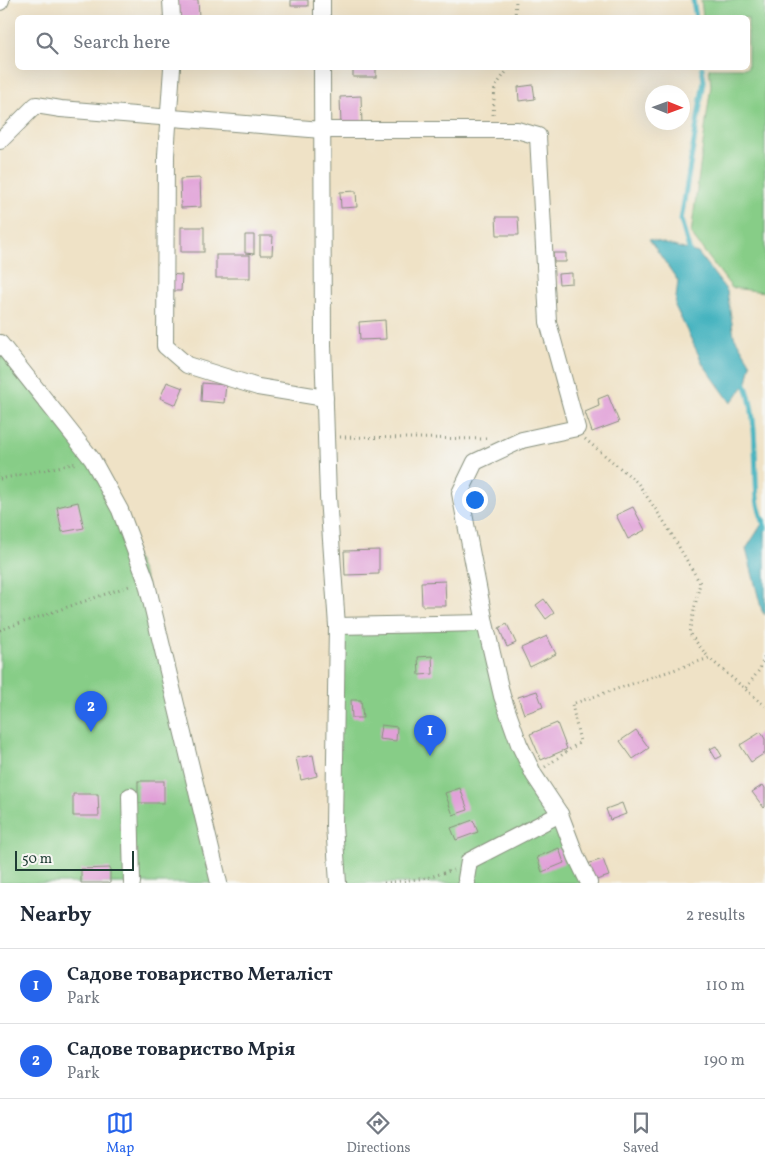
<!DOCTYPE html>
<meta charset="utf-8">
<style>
:root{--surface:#fff;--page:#f2f2f3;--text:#1f2937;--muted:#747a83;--line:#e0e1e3;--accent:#2563eb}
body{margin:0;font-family:Vollkorn,serif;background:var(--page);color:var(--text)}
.compass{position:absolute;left:645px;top:85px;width:45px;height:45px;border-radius:50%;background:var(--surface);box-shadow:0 5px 20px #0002;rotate:91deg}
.scale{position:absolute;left:15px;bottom:12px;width:119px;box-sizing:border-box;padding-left:5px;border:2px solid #1f3d34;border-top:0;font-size:14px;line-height:18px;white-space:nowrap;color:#1f3d34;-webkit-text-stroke:4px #f6f6f2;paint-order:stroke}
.you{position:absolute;left:474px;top:499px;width:18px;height:18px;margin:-12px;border:4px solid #fff;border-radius:50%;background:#1a73e8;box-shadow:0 0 0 8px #1a73e833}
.badge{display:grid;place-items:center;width:32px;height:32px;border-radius:50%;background:var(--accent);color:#fff;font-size:16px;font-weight:700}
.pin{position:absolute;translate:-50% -41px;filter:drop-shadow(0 1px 2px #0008)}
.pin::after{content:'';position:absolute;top:26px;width:18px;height:15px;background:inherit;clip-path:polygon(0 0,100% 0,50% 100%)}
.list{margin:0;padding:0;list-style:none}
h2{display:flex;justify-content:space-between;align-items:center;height:65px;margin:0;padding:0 20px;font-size:21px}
h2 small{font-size:16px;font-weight:400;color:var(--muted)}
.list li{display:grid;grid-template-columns:32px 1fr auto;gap:15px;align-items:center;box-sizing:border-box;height:75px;padding:0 20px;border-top:1px solid var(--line)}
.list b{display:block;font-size:19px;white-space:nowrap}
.list p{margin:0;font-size:16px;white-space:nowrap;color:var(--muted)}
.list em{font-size:16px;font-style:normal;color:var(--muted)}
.icon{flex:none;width:28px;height:28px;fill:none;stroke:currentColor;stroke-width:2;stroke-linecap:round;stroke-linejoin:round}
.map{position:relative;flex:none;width:765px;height:883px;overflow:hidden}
.search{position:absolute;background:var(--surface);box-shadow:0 5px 20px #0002;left:15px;right:15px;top:15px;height:55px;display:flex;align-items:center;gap:12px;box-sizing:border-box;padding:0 18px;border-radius:8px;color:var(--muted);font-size:19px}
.sheet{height:215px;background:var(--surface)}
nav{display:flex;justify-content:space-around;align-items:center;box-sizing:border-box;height:70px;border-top:1px solid var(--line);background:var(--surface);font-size:14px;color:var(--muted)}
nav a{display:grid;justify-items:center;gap:2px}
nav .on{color:var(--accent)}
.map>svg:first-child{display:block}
</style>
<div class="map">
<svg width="765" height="883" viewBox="0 0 765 883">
<rect width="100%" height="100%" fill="#f6f6f2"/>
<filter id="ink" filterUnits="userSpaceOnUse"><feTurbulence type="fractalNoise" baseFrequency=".02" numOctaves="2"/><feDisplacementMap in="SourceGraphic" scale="10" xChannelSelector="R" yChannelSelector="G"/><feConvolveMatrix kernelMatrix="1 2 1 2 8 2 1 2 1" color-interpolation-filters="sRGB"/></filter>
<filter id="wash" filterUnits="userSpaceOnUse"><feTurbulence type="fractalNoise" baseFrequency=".0096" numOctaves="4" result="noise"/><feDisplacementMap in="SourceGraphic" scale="20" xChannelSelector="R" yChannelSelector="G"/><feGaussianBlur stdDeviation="1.12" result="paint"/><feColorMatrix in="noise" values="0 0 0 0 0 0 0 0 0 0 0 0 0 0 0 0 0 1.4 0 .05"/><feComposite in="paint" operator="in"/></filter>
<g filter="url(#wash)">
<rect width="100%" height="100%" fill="#efe2c6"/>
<g fill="#87cd87" stroke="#53855e">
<polygon points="701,0 765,0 765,292 732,288 691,234 711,85 709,68 748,68 748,18 703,17"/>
<polygon points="0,343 92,459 146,580 219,883 0,883"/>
<polygon points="485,623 502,696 589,883 338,883 337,626"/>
</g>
<g fill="#44b3bf" stroke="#32787a">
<polygon points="649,239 698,253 727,291 734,336 751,364 747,382 731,403 703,364 675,306 678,281"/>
<polygon points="765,519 765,615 762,611 746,549"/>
</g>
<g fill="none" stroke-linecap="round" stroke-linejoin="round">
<g stroke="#44b3bf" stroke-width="5">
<polyline points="693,0 696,18"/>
<polyline points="691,256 681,220 704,81 702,68"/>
<path d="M 743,379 C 758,409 754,463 757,498 C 758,508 762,518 765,528"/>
</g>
</g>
<g id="blocks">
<g fill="#e1a0d8">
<polygon points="177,0 198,0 199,17 178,18"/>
<rect x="291" y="0" width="17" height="6"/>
<rect x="353" y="68" width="23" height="9"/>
<polygon points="533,85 535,99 519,101 518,87"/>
<polygon points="361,96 362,125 341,126 340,97"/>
<polygon points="200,178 201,207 181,208 180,179"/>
<polygon points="356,191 357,207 341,208 340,192"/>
<polygon points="496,217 518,217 519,235 497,235"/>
<rect x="181" y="227" width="23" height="25"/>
<polygon points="245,235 254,235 254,254 245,253"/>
<polygon points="260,236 273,236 272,255 260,255"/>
<polygon points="553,253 566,253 566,262 554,262"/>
<rect x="216" y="255" width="34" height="23"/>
<polygon points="572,273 572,283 559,284 558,274"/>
<polygon points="168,274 182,275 181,291 168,291"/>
<polygon points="385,320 386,339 360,340 359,322"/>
<polygon points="167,382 183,388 176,405 160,398"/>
<polygon points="202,383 226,385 224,403 201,401"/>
<polygon points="608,395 619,422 592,432 585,412 599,406 598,399"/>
<polygon points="78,502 84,528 62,532 57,507"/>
<polygon points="633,507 645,530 628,539 616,515"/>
<polygon points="379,550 379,574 345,575 344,551"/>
<polygon points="445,581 446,606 422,606 421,582"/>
<polygon points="544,599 554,613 546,619 536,605"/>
<polygon points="507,624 516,643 507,647 499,628"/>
<polygon points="547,636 556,654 530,667 521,648"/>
<polygon points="432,656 433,674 419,675 418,657"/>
<polygon points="537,691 543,707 524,714 518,697"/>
<polygon points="351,700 361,700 363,718 352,718"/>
<polygon points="557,723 567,749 541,760 530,734"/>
<polygon points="381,725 397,727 396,741 379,739"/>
<polygon points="636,730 649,748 633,759 620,741"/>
<polygon points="761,732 765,739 765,753 751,762 740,745"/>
<polygon points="716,746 722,756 716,759 710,749"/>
<polygon points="313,755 317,776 301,780 296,758"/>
<rect x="138" y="781" width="26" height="22"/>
<polygon points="763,785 765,788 765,807 764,808 752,792"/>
<polygon points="460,788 468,810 453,815 445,793"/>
<polygon points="73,794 98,794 99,816 73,816"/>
<polygon points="622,803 626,814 610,820 606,809"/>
<polygon points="473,820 478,832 456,840 451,828"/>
<polygon points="559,848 564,863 542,872 537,857"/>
<polygon points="603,859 609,876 593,881 587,864"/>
<polygon points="110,868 110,883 81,883 81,869"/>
</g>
</g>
</g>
<g filter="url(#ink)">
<use href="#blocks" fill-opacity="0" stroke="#87907d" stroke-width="1"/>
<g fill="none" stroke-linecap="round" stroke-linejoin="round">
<g stroke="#87907d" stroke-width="18">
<g id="minor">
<polyline points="171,0 172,18"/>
<polyline points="322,0 322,18"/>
<polyline points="0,2 1,0"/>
<polyline points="172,68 166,155 165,346 187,365 258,387 325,398"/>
<polyline points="322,68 323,345 328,497 337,626 334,825 338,883"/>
<polyline points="0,141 36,105 61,109 322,130 517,130 538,136 548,322 577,428 522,440 475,462 460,493 485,623 502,696 519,744 534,775 560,814 576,856 589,883"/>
<polyline points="0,343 92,459 120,510 146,580 219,883"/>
<polyline points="337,626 485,623"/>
<polyline points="130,796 132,883"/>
<polyline points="467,883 466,879 469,861 560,814"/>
</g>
</g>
<g stroke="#87907d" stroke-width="3" stroke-dasharray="1 4" stroke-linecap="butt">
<polyline points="515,18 516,0"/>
<polyline points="493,115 495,87 509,68"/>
<polyline points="340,437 486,439"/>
<polyline points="585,439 637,482 665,523 700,583 689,633 709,658"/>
<polyline points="0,479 77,463"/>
<polyline points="0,630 132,585"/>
<polyline points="746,688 760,669 765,655"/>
<polyline points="545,767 580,742 572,704 709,658 765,706"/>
<polyline points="384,883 427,878 453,870"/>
</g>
<use href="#minor" stroke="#fff" stroke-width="16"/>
</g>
</g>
</svg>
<svg class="compass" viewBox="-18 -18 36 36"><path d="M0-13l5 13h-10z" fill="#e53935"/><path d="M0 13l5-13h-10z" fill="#747a83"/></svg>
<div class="scale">50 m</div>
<div class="you"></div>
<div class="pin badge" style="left:430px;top:756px">1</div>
<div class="pin badge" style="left:91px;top:732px">2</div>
<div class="search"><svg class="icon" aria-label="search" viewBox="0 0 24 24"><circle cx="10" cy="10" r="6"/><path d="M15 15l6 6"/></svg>Search here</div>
</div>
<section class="sheet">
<h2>Nearby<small>2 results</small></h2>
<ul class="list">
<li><span class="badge">1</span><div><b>Садове товариство Металіст</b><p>Park</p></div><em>110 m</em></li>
<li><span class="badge">2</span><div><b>Садове товариство Мрія</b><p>Park</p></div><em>190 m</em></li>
</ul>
</section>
<nav>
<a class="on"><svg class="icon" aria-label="map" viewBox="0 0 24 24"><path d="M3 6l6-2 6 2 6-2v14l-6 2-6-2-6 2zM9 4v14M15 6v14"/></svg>Map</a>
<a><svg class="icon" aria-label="directions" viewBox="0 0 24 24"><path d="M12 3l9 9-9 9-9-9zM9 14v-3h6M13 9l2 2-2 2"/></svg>Directions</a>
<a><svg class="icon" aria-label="saved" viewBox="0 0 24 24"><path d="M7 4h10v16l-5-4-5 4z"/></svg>Saved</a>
</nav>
